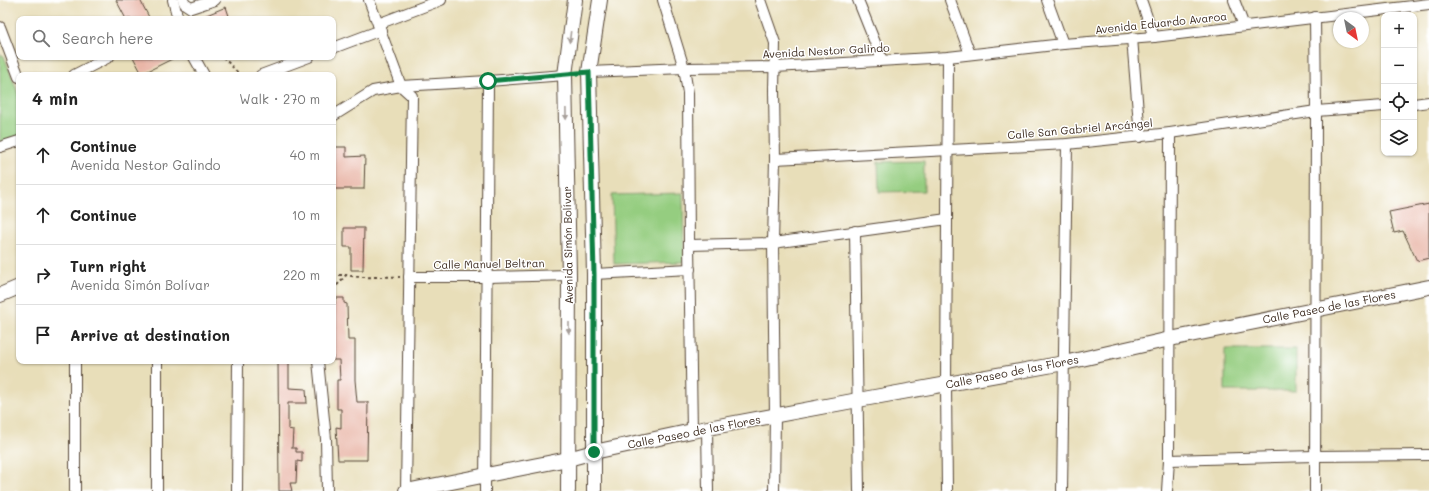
<!DOCTYPE html>
<meta charset="utf-8">
<style>
:root{--surface:#fff;--page:#f6f6f6;--text:#222;--muted:#767676;--line:#e0e0e0}
body{margin:0;font-family:Mali,sans-serif;background:var(--page);color:var(--text)}
.controls{position:absolute;right:12px;top:12px;display:grid;overflow:hidden;border-radius:8px;box-shadow:0 1px 3px #0004}
.controls button{width:36px;height:36px;display:grid;place-items:center;padding:0;border:0;border-bottom:1px solid var(--line);background:var(--surface);color:var(--text);font:20px sans-serif}
.compass{position:absolute;left:1333px;top:12px;width:36px;height:36px;border-radius:50%;background:var(--surface);box-shadow:0 1px 3px #0004;rotate:147deg}
.stop{position:absolute;width:12px;height:12px;margin:-9px;border:3px solid #0b8043;border-radius:50%;background:#fff}
.stop.end{background:#0b8043;border-color:#fff;box-shadow:0 1px 4px #0008}
.list{margin:0;padding:0;list-style:none}
h2{display:flex;justify-content:space-between;align-items:center;height:52px;margin:0;padding:0 16px;font-size:17px}
h2 small{font-size:13px;font-weight:400;color:var(--muted)}
.list li{display:grid;grid-template-columns:26px 1fr auto;gap:12px;align-items:center;box-sizing:border-box;height:60px;padding:0 16px;border-top:1px solid var(--line)}
.list b{display:block;font-size:15px;white-space:nowrap}
.list p{margin:0;font-size:13px;white-space:nowrap;color:var(--muted)}
.list em{font-size:13px;font-style:normal;color:var(--muted)}
.icon{flex:none;width:22px;height:22px;fill:none;stroke:currentColor;stroke-width:2;stroke-linecap:round;stroke-linejoin:round}
.map{position:relative;flex:none;width:1429px;height:491px;overflow:hidden}
.search{position:absolute;background:var(--surface);box-shadow:0 1px 3px #0004;left:16px;top:16px;width:320px;height:44px;display:flex;align-items:center;gap:10px;box-sizing:border-box;padding:0 14px;border-radius:8px;color:var(--muted);font-size:15px}
.panel{position:absolute;background:var(--surface);box-shadow:0 1px 3px #0004;left:16px;top:72px;width:320px;height:292px;border-radius:8px}
.map>svg:first-child{display:block}
</style>
<div class="map">
<svg width="1429" height="491" viewBox="0 0 1429 491">
<rect width="100%" height="100%" fill="#fff"/>
<filter id="ink" filterUnits="userSpaceOnUse"><feTurbulence type="fractalNoise" baseFrequency=".025" numOctaves="2"/><feDisplacementMap in="SourceGraphic" scale="8" xChannelSelector="R" yChannelSelector="G"/><feConvolveMatrix kernelMatrix="1 2 1 2 8 2 1 2 1" color-interpolation-filters="sRGB"/></filter>
<filter id="wash" filterUnits="userSpaceOnUse"><feTurbulence type="fractalNoise" baseFrequency=".012" numOctaves="4" result="noise"/><feDisplacementMap in="SourceGraphic" scale="16" xChannelSelector="R" yChannelSelector="G"/><feGaussianBlur stdDeviation="0.9" result="paint"/><feColorMatrix in="noise" values="0 0 0 0 0 0 0 0 0 0 0 0 0 0 0 0 0 1.4 0 .05"/><feComposite in="paint" operator="in"/></filter>
<g filter="url(#wash)">
<rect width="100%" height="100%" fill="#e8deb9"/>
<g fill="#95cd80" stroke="#687c4f">
<polygon points="0,54 4,56 19,96 19,136 0,143"/>
<polygon points="924,161 924,191 879,192 878,162"/>
<polygon points="683,193 684,262 614,264 612,195"/>
<rect x="1225" y="349" width="71" height="42"/>
</g>
<g id="blocks">
<g fill="#e9b6a7">
<polygon points="116,0 140,0 150,19 126,19"/>
<polygon points="226,7 230,19 197,19"/>
<polygon points="133,57 176,57 142,74"/>
<polygon points="333,147 346,147 346,157 365,156 364,189 334,189"/>
<polygon points="1429,204 1429,258 1417,261 1403,231 1394,233 1389,212"/>
<polygon points="344,228 364,228 363,270 351,270 351,247 344,247"/>
<polygon points="335,298 344,298 344,303 347,304 348,340 355,340 355,380 357,402 368,402 367,460 338,460 336,427 341,428 341,409 337,409 337,380 340,380 339,360 333,360 333,304 335,304"/>
<polygon points="278,361 289,361 289,388 306,389 307,403 288,403 288,429 293,430 292,448 296,448 296,452 302,452 302,462 297,461 296,483 290,483 292,491 279,491"/>
</g>
</g>
</g>
<g filter="url(#ink)">
<use href="#blocks" fill-opacity="0" stroke="#554535" stroke-width="1"/>
<g fill="none" stroke-linecap="round" stroke-linejoin="round">
<g stroke="#554535" stroke-width="12">
<g id="street">
<polyline points="173,0 178,19"/>
<polyline points="183,0 185,4 191,8 215,0"/>
<polyline points="369,0 401,86 412,96 406,491"/>
<polyline points="663,0 684,68 688,93 689,245 692,431"/>
<polyline points="760,0 775,43 774,90 775,159 773,243 775,416 774,491"/>
<polyline points="858,0 882,60"/>
<polyline points="950,0 970,54"/>
<polyline points="1047,0 1063,44"/>
<polyline points="1141,0 1154,37"/>
<polyline points="1234,0 1244,26"/>
<polyline points="378,24 441,0"/>
<polyline points="0,27 19,77"/>
<polyline points="1132,38 1140,137"/>
<polyline points="333,48 381,30"/>
<polyline points="194,57 204,75"/>
<polyline points="589,72 684,68 775,67 948,57 1063,44 1154,37 1429,4"/>
<polyline points="74,75 109,57"/>
<polyline points="261,75 309,57"/>
<polyline points="1414,104 1429,102"/>
<polyline points="333,116 373,91 401,86 488,81 565,75"/>
<polyline points="0,147 19,141"/>
<polyline points="775,159 1067,144 1170,133 1316,111 1384,106"/>
<polyline points="855,231 859,491"/>
<polyline points="689,245 773,243 947,219"/>
<polyline points="594,274 690,269"/>
<polyline points="409,277 488,277 569,275"/>
<polyline points="318,361 326,439 327,491"/>
<polyline points="707,429 708,491"/>
<polyline points="1169,460 1315,456 1429,455"/>
<polyline points="75,491 75,361"/>
<polyline points="157,491 157,361"/>
<polyline points="237,491 238,361"/>
<polyline points="485,491 488,81"/>
<polyline points="947,491 946,385 948,57"/>
<polyline points="1062,491 1067,144"/>
<polyline points="1167,491 1169,460 1170,133"/>
<polyline points="1315,491 1316,111 1315,17"/>
</g>
</g>
<g stroke="#554535" stroke-width="16">
<g id="secondary">
<polyline points="0,295 19,287"/>
<polyline points="406,491 568,459 594,452 692,431 858,400 1064,363 1170,339 1429,287"/>
<polyline points="568,491 569,275 565,75 575,0"/>
<polyline points="594,491 594,274 589,72 600,0"/>
</g>
</g>
<g stroke="#554535" stroke-width="2" stroke-dasharray="3 3" stroke-linecap="butt">
<polyline points="223,57 240,75"/>
<polyline points="333,275 346,275"/>
<path d="M 333,290 L 346,275 C 364,279 382,276 400,277"/>
</g>
<use href="#street" stroke="#fff" stroke-width="10"/>
<use href="#secondary" stroke="#fff" stroke-width="14"/>
</g>
<defs><path id="oneway-solid" d="M-6-.8H1V-3.2L6.5 0L1 3.2V.8H-6Z"/></defs>
<g fill="#a79f9a">
<use href="#oneway-solid" transform="translate(570 37) rotate(97)"/>
<use href="#oneway-solid" transform="translate(566 114) rotate(89)"/>
<use href="#oneway-solid" transform="translate(569 328) rotate(90)"/>
</g>
</g>
<g fill="none" stroke-linecap="round" stroke-linejoin="round" filter="url(#ink)">
<polyline stroke="#0b8043" stroke-width="5" points="488,81 589,72 594,274 594,452"/>
</g>
<g text-anchor="middle" stroke-width="3" stroke-linejoin="round" paint-order="stroke">
<g font-size="11" fill="#3b2a1e" stroke="#fff">
<text transform="translate(1161 23) rotate(-6)" y="4">Avenida Eduardo Avaroa</text>
<text transform="translate(826 51) rotate(-3)" y="4">Avenida Nestor Galindo</text>
<text transform="translate(1080 129) rotate(-5)" y="4">Calle San Gabriel Arcángel</text>
<text transform="translate(568 245) rotate(-91)" y="4">Avenida Simón Bolívar</text>
<text transform="translate(489 264) rotate(-1)" y="4">Calle Manuel Beltran</text>
<text transform="translate(1329 307) rotate(-11)" y="4">Calle Paseo de las Flores</text>
<text transform="translate(1012 372) rotate(-11)" y="4">Calle Paseo de las Flores</text>
<text transform="translate(694 432) rotate(-11)" y="4">Calle Paseo de las Flores</text>
</g>
</g>
</svg>
<div class="controls">
<button>+</button>
<button>−</button>
<button><svg class="icon" aria-label="locate" viewBox="0 0 24 24"><circle cx="12" cy="12" r="6"/><path d="M12 2v4M12 18v4M2 12h4M18 12h4"/></svg></button>
<button><svg class="icon" aria-label="layers" viewBox="0 0 24 24"><path d="M12 4l9 5-9 5-9-5zM3 14l9 5 9-5"/></svg></button>
</div>
<svg class="compass" viewBox="-18 -18 36 36"><path d="M0-13l5 13h-10z" fill="#e53935"/><path d="M0 13l5-13h-10z" fill="#767676"/></svg>
<div class="stop" style="left:488px;top:81px"></div>
<div class="stop end" style="left:594px;top:452px"></div>
<div class="search"><svg class="icon" aria-label="search" viewBox="0 0 24 24"><circle cx="10" cy="10" r="6"/><path d="M15 15l6 6"/></svg>Search here</div>
<section class="panel">
<h2>4 min<small>Walk · 270 m</small></h2>
<ul class="list">
<li><svg class="icon" aria-label="ahead" viewBox="0 0 24 24"><path d="M12 20V5M6 11l6-6 6 6"/></svg><div><b>Continue</b><p>Avenida Nestor Galindo</p></div><em>40 m</em></li>
<li><svg class="icon" aria-label="ahead" viewBox="0 0 24 24"><path d="M12 20V5M6 11l6-6 6 6"/></svg><div><b>Continue</b></div><em>10 m</em></li>
<li><svg class="icon" aria-label="right" viewBox="0 0 24 24"><path d="M7 20v-9h11M14 6l5 5-5 5"/></svg><div><b>Turn right</b><p>Avenida Simón Bolívar</p></div><em>220 m</em></li>
<li><svg class="icon" aria-label="arrive" viewBox="0 0 24 24"><path d="M6 21V4h12l-3 4 3 4H6"/></svg><div><b>Arrive at destination</b></div></li>
</ul>
</section>
</div>
